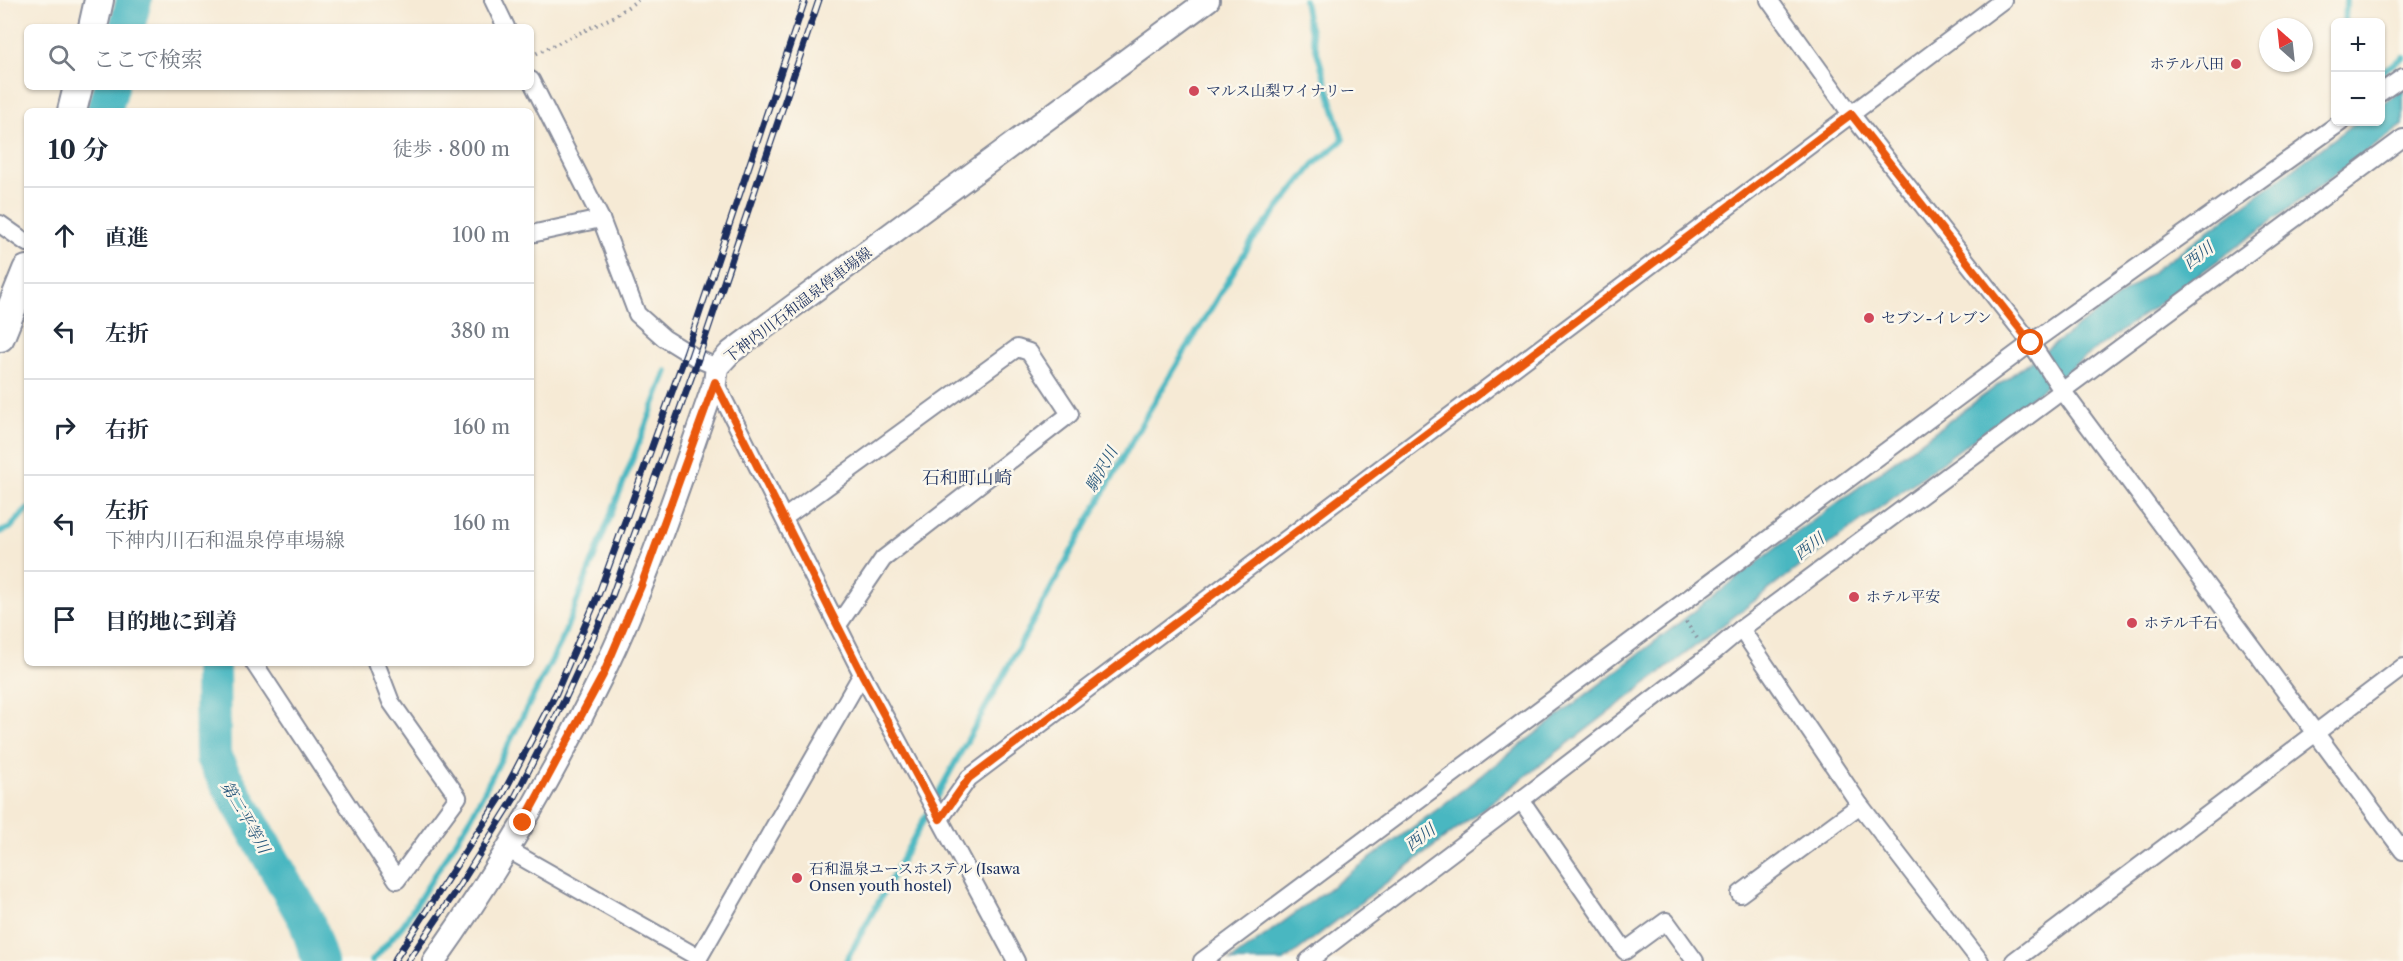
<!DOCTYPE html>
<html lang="ja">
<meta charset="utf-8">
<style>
:root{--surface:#fff;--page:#f6f6f7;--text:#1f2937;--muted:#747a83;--line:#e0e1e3}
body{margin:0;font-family:"Libre Caslon Text","Noto Serif JP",serif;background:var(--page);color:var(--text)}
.controls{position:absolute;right:18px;top:18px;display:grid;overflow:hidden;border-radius:9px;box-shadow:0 2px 4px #0004}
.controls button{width:54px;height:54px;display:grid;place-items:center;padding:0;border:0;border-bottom:2px solid var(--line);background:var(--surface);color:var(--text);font:30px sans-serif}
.compass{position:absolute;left:2259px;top:18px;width:54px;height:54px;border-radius:50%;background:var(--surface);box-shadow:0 2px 4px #0004;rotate:333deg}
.stop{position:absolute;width:18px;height:18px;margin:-14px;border:4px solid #ea580c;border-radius:50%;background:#fff}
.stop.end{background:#ea580c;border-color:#fff;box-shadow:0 2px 6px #0008}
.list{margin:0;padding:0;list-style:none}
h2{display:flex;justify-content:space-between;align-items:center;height:78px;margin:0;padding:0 24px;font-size:26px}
h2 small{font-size:20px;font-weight:400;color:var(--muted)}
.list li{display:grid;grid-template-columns:39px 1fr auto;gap:18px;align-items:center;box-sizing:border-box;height:96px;padding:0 24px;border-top:2px solid var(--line)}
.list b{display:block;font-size:22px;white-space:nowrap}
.list p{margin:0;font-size:20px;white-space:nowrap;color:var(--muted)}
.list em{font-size:20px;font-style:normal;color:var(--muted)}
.icon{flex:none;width:33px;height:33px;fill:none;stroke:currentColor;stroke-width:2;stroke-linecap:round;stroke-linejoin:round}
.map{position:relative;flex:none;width:2403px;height:961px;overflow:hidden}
.search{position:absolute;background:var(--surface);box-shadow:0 2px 4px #0004;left:24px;top:24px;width:510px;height:66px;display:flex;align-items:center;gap:15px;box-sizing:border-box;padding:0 21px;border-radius:9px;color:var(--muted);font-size:22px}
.panel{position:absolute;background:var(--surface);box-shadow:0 2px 4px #0004;left:24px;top:108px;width:510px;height:558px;border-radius:9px}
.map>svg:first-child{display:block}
</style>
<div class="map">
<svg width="2403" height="961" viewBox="0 0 2403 961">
<rect width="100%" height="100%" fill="#fbf7ec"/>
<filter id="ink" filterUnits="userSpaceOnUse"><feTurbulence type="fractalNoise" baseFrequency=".0167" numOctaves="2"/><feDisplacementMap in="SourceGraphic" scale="12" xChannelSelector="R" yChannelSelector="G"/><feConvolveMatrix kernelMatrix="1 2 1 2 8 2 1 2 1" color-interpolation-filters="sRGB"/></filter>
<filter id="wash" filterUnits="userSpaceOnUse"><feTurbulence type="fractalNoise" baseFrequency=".008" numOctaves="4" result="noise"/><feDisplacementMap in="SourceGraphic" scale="24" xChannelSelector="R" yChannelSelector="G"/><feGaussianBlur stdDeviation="1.35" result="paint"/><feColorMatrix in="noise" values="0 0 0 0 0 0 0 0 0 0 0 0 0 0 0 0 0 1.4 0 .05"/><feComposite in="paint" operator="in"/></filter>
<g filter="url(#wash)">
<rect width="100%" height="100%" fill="#f6ead5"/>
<polygon fill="#48b7c1" stroke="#327390" stroke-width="1.5" points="2403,88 2403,125 1800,566 1284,961 1230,961 1435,811 1784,542 2357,122 2380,122 2381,105"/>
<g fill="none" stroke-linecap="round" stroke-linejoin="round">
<g stroke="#48b7c1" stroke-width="6">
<polyline points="2345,22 2346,0"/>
<polyline points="2380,73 2403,57"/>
<polyline points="0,532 10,528 27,509"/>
<polyline points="372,961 403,925 470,819 561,642 667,371"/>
<polyline points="846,961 1147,414 1252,241 1314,164 1343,140 1307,18 1304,0"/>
</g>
<g stroke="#48b7c1" stroke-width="36">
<polyline points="127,27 134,0"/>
<polyline points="104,111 111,87"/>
<polyline points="212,663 213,757 306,920 320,961"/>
</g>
</g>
</g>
<g filter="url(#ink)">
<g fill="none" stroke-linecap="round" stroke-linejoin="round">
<g stroke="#888c9a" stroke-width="20">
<g id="street">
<polyline points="493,0 506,27"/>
<polyline points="1769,0 1851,114 2031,343 2059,386 2403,851"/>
<polyline points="531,80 601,219 637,314 664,338 698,359 717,367"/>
<polyline points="2380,93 2403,77"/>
<polyline points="0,224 27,243"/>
<polyline points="531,234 601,219"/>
<polyline points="715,382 862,674 1016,961"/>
<polyline points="784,518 1017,348 1029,352 1070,414 883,559 838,625"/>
<polyline points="1741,629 1860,805 1980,961"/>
<polyline points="254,663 397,880 458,797 391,702 376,663"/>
<polyline points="1521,800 1625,951 1666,921 1695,961"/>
<polyline points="940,819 969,778 2003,0"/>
<polyline points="507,849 699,958"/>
<polyline points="1740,894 1860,805"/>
<polyline points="697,961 862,674"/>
<polyline points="1202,961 2031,343 2341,122"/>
<polyline points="1308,961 1521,800 1710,655 1741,629 2403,138"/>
<polyline points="2014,961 2403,667"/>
</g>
</g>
<g stroke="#888c9a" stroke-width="26">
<path id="secondary" d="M 434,961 C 498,871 554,774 602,675 C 648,581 680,480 715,382 L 717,367 L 731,352 L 1208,0"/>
</g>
<g stroke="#888c9a" stroke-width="32">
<g id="highway">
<polyline points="93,27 99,0"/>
<polyline points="72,111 78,87"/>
<polyline points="0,337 27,270"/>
</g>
</g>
<g stroke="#888c9a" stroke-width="4" stroke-dasharray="1.5 4.5" stroke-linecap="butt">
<polyline points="531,56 613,17 638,0"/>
<polyline points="1686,622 1699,641"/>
</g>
<use href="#street" stroke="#fff" stroke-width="16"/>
<use href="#secondary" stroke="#fff" stroke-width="22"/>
<use href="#highway" stroke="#fff" stroke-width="28"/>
<g stroke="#1b2f5e" stroke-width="7">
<g id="rail">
<polyline points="394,961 504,792 556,693 599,593 686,353 805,0"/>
<polyline points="408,961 458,888 515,797 565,699 612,596 698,359 819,0"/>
</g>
</g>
<use href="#rail" stroke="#fbf7ec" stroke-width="4.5" stroke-dasharray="14" stroke-linecap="butt"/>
</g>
</g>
<g fill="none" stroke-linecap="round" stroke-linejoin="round" filter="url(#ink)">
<polyline stroke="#ea580c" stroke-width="8" points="523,823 603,675 641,586 715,382 862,674 940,819 969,778 1851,114 2031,343"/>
</g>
<g fill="#d1495b" stroke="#fbf7ec" stroke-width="2">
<circle cx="2236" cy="64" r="6"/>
<circle cx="1194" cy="91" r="6"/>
<circle cx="1869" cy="318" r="6"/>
<circle cx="1854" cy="597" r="6"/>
<circle cx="2132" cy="623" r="6"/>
<circle cx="797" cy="878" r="6"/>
</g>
<g text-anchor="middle" stroke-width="5" stroke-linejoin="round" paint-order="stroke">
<g font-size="15" fill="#1b2f5e" stroke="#fbf7ec" text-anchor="start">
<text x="2224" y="69" text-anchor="end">ホテル八田</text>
<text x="1206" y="96">マルス山梨ワイナリー</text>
<text x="1881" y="323">セブン-イレブン</text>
<text x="1866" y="602">ホテル平安</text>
<text x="2144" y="628">ホテル千石</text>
<text x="809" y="874">石和温泉ユースホステル (Isawa<tspan x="809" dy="17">Onsen youth hostel)</tspan></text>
</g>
<g font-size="15" fill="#1b2f5e" stroke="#fbf7ec">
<text transform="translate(798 305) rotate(-37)" y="5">下神内川石和温泉停車場線</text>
</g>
<g font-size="16" font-style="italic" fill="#28587c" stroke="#fbf7ec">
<text transform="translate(2198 255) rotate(-37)" y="6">西川</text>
<text transform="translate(1101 469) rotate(-61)" y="6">駒沢川</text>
<text transform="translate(1809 546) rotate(-37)" y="6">西川</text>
<text transform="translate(246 817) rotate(60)" y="6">第二平等川</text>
<text transform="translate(1420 837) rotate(-37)" y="6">西川</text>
</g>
<g font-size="18" fill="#1b2f5e" stroke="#fbf7ec">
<text x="967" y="484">石和町山崎</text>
</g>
</g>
</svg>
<div class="controls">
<button>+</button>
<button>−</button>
</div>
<svg class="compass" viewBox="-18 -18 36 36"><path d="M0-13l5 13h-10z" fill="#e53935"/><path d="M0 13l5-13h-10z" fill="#747a83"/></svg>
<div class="stop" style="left:2031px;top:343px"></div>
<div class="stop end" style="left:523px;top:823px"></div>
<div class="search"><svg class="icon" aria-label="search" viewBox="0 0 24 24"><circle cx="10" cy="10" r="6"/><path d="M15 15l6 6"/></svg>ここで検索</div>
<section class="panel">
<h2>10 分<small>徒歩 · 800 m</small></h2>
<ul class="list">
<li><svg class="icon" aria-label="ahead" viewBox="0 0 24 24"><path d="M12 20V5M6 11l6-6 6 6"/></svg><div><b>直進</b></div><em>100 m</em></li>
<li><svg class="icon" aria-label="left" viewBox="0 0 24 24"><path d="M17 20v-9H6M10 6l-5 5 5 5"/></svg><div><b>左折</b></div><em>380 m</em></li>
<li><svg class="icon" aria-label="right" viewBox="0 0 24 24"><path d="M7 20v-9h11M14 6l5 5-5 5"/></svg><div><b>右折</b></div><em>160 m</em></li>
<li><svg class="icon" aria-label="left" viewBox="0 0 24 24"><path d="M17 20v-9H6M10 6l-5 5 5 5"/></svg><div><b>左折</b><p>下神内川石和温泉停車場線</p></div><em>160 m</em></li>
<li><svg class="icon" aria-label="arrive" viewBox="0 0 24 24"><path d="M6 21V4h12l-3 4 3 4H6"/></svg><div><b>目的地に到着</b></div></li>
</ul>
</section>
</div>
